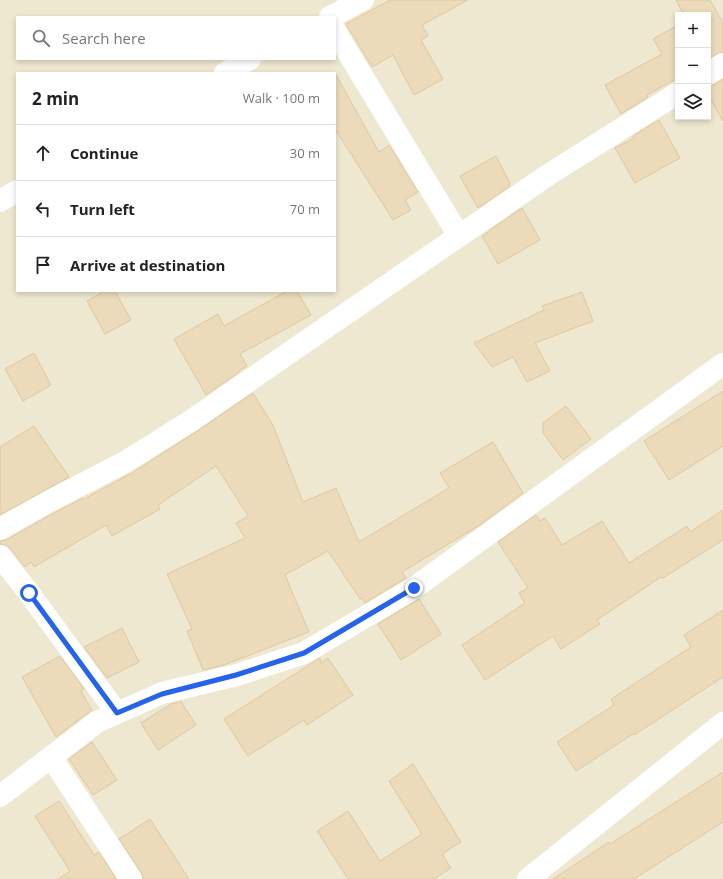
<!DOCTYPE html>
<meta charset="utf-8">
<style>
:root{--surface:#fff;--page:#f2f2f2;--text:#222;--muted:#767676;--line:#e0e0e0}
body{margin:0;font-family:"Open Sans",sans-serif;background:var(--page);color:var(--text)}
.controls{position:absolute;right:12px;top:12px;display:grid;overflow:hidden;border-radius:0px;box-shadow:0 2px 6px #0003}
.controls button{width:36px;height:36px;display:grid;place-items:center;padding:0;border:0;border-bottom:1px solid var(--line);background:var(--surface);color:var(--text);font:20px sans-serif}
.stop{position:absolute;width:12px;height:12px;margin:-9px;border:3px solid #2563eb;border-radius:50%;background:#fff}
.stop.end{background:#2563eb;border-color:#fff;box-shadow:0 1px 4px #0008}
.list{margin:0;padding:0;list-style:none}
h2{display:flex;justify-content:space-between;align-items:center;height:52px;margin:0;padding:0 16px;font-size:17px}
h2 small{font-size:13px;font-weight:400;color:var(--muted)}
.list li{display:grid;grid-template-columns:26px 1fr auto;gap:12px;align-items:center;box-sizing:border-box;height:56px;padding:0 16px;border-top:1px solid var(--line)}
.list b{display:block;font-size:15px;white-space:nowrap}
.list em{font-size:13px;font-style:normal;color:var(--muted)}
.icon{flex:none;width:22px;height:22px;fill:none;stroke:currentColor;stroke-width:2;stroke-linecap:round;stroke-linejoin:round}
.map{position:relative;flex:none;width:723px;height:879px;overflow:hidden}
.search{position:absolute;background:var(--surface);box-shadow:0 2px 6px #0003;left:16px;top:16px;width:320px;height:44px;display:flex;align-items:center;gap:10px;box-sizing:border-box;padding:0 14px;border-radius:0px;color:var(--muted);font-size:15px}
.panel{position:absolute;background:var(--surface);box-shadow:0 2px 6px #0003;left:16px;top:72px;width:320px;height:220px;border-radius:0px}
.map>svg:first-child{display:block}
</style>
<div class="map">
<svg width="723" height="879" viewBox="0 0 723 879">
<rect width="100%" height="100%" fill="#faf7e3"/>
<path fill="#eee8d0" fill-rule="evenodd" d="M 0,0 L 723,0 L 723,879 L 0,879 ZM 678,15 L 708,15 L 708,117 L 678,117 ZM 17,17 L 335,17 L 335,59 L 17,59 ZM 17,73 L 335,73 L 335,291 L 17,291 Z"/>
<g fill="#ebdbbb" stroke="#dfc89f">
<polygon points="390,0 468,0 422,25 428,36 421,40 443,79 414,95 393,55 372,67 346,24"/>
<polygon points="676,0 710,0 723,23 723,52 716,54 708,59 708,15 684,15"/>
<polygon points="678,25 678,78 647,95 648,97 621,114 605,85 662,54 653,39"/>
<polygon points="335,73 379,152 389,145 418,192 405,200 411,210 393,220 335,129"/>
<polygon points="723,79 723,121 708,95 708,86 715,84"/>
<polygon points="659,120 680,158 635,183 615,148 634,138 633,136"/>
<polygon points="496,156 510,183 509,184 510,186 478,208 460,176"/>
<polygon points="522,208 540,240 498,264 482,236 490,231 490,230"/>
<polygon points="105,291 115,291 131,320 105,334 87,301"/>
<polygon points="287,291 297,291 311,315 240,354 247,366 239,371 239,372 206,395 174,339 218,314 224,326"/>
<polygon points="582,292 593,321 535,343 550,371 527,382 513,357 492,367 474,343 544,310 542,306"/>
<polygon points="34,353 51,385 23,401 5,369"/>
<polygon points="723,391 723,446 669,480 644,441"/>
<polygon points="253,393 273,425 303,502 336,488 359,542 449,488 440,473 493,442 523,493 480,525 402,572 406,578 365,603 362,598 360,599 328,551 285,575 309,632 224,665 203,670 187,631 192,629 167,574 245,538 236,523 248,516 216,466 158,505 160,509 112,536 106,525 34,567 31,562 25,567 10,548 5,545 0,544 0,541 6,540 52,514 83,498 84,499 132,473 199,430"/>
<polygon points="566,406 591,439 563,460 543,433 543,423"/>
<polygon points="34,426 69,477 0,515 0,447"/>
<polygon points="723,510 723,540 663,578 661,577 597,620 600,624 561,649 553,636 485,680 462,645 525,603 519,593 528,588 498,542 536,515 540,521 545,518 562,545 602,521 629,563 687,526 690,532"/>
<polygon points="419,599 441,634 401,660 378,624"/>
<polygon points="723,610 723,677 634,735 633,734 576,771 557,742 614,705 611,699 691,647 684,635"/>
<polygon points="122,628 139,662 107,678 84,647"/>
<polygon points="60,656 84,689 81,691 92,710 56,737 22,677"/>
<polygon points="320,658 321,663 328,658 353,695 307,725 304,720 248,756 224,719"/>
<polygon points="181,701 196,725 158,750 141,723 171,704"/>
<polygon points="92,742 117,780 93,795 69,759"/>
<polygon points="413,764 461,842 442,854 451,868 434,879 348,879 317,831 348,811 380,861 422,834 389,781"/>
<polygon points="723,772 723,822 634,879 553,879 609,842 610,844"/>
<polygon points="59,801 94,855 99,852 116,879 58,879 70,871 35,816"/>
<polygon points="150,819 189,879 143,879 141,872 119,839"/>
</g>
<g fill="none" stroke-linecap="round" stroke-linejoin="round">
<g stroke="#fff" stroke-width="22">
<polyline points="330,17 363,0"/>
<polyline points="335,31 459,236"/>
<polyline points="225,73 250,59"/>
<polyline points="708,74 723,64"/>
<polyline points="0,201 17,191"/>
<polyline points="0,529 46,503 125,462 192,420 408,271 548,175 678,93"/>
<polyline points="0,556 29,593 117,713"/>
<polyline points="51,757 131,879"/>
<polyline points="0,796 97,722 162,693 237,675 304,653 414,588 723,364"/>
<polyline points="528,879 723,723"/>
</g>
</g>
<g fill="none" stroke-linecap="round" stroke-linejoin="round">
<polyline stroke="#2563eb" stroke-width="5" points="29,593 117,713 162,694 236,675 304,653 414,588"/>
</g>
</svg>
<div class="controls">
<button>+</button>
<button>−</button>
<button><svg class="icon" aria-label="layers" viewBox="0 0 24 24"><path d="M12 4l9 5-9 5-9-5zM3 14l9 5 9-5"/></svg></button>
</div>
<div class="stop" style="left:29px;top:593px"></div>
<div class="stop end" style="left:414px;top:588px"></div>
<div class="search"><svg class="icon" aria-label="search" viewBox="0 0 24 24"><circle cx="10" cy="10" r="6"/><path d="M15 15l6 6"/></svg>Search here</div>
<section class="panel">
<h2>2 min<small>Walk · 100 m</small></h2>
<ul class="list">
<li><svg class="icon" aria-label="ahead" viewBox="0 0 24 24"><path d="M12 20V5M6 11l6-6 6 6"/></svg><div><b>Continue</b></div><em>30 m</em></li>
<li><svg class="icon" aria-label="left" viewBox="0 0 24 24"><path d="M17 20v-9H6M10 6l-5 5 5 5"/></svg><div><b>Turn left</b></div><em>70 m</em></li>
<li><svg class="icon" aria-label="arrive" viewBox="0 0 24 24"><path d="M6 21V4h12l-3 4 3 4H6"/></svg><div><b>Arrive at destination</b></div></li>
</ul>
</section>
</div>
